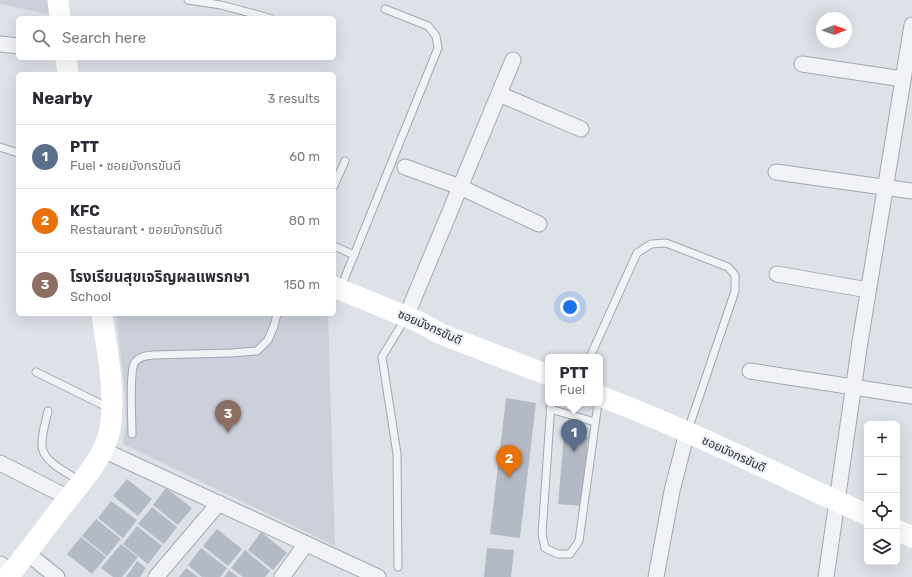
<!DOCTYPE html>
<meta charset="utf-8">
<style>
:root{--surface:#fff;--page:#f7f7f7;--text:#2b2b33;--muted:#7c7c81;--line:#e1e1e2;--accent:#2563eb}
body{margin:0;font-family:Rubik,"Noto Sans Thai",sans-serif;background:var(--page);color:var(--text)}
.controls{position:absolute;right:12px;bottom:12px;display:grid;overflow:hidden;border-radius:6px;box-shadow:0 4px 16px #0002}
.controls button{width:36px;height:36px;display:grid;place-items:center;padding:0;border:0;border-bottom:1px solid var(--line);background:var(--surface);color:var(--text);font:20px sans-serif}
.compass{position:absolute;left:816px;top:12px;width:36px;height:36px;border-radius:50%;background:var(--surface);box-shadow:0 4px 16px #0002;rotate:89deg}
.you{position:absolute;left:570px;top:307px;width:14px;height:14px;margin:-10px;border:3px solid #fff;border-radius:50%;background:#1a73e8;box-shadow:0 0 0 6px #1a73e833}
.badge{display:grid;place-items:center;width:26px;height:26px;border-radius:50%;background:var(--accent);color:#fff;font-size:13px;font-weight:700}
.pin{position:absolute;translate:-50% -33px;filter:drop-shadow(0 1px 2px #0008)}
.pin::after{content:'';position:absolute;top:21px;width:14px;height:12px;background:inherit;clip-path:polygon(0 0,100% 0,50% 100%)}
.popup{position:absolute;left:545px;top:354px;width:58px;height:52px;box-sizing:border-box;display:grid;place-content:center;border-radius:6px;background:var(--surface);filter:drop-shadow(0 1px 3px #0005);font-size:13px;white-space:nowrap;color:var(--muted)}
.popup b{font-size:15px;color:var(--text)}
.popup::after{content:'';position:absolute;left:50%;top:100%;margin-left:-8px;border:8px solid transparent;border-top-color:var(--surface)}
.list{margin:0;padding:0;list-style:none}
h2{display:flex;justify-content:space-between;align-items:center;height:52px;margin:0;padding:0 16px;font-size:17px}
h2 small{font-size:13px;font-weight:400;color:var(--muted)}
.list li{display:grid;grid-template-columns:26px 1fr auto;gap:12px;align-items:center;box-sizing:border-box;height:64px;padding:0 16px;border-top:1px solid var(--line)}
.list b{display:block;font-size:15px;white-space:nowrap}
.list p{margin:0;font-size:13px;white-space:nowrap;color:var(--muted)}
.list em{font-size:13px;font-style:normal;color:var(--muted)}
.icon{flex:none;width:22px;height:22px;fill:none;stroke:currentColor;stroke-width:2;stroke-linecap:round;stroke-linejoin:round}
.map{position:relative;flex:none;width:912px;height:577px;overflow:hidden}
.search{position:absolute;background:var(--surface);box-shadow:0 4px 16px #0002;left:16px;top:16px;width:320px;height:44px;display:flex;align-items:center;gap:10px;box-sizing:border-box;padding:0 14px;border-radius:6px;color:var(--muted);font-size:15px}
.panel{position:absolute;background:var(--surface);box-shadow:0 4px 16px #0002;left:16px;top:72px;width:320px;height:244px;border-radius:6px}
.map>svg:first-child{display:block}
</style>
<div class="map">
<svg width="912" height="577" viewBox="0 0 912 577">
<rect width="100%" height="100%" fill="#dde1e8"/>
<g fill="#cbd0da">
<polygon points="0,0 51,0 53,15 0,4"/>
<polygon points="116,314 328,314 335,546 123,444 126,423 125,394"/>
</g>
<g fill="#b4bac5">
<polygon points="506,398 536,403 520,538 490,534"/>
<polygon points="564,435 588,437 582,506 558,504"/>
<polygon points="127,479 152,499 138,516 113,496"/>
<polygon points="166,488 192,508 178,525 153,505"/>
<polygon points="111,501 137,520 123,538 98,518"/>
<polygon points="152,507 177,527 164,544 138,524"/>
<polygon points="96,519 121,539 107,556 82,536"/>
<polygon points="137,526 162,546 148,564 123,544"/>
<polygon points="217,529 242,549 228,566 203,546"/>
<polygon points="261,532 287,553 273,570 248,550"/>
<polygon points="81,537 106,557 92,574 67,554"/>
<polygon points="121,544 138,557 122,577 113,577 101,568"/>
<polygon points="201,548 227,568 220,577 202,577 188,565"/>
<polygon points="487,548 514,550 511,577 484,577"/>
<polygon points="245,550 270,571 265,577 243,577 231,568"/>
<polygon points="137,561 146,568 140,577 126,577"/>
<polygon points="186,568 198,577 179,577"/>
<polygon points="229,570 238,577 224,577"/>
</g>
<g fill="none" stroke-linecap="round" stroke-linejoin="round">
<g stroke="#a2a8b2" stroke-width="9">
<g id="lane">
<polyline points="188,0 221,5 269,18"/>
<polyline points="0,147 18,153"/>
<polyline points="334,186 345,161"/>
<polyline points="334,246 354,255"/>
<polyline points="341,287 438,48 436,36 428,26 385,9"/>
<polyline points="590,357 637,253 651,244 666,243 728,267 735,275 735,291 688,430"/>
<polyline points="36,372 109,408"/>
<polyline points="551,403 542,534 545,548 558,554 570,554 579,541 598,403"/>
<polyline points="550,409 595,422"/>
<path d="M 48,411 C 46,422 41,434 42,446 C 43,462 68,473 80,481"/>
<path d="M 132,434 C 132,421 129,370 135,362 C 140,356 146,356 153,355 L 231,353 L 257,351 L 268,340 L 274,326 L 277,314"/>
<polyline points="398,567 397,454 382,357 405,319"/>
</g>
</g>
<g stroke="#a2a8b2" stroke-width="17">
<g id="street">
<polyline points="0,44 18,46"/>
<polyline points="802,64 903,79"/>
<polyline points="499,94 581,129"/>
<polyline points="405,167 460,187 539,224"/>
<polyline points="776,172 912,191"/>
<polyline points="777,274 868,290"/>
<polyline points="406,317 513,60"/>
<polyline points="750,371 912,396"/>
<polyline points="103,450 378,577"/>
<polyline points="0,463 69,498"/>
<polyline points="27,553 57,577"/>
<polyline points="0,564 13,572"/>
<polyline points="156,577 219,503"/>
<polyline points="282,577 306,544"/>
<polyline points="656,577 672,491 687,432"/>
<polyline points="826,577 860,342 912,25"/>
</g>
</g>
<use href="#lane" stroke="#f0f2f6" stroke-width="7"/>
<use href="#street" stroke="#f0f2f6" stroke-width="15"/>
<g stroke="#fff" stroke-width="21">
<polyline points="58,0 60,18"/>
<polyline points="66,58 68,74"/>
<polyline points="334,287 417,321 441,334 548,375"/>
<path d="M 600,396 C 663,420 725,449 787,478 C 813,491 841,502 867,515"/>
<polyline points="897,530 912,537"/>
<path d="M 8,577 C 26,554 43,532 60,509 C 78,486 105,458 110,429 C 116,391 107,352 102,314"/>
</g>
</g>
<g text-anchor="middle" stroke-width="4" stroke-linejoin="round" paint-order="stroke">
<g font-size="12" fill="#262f3f" stroke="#edf0f5">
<text transform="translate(430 327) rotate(24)" y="4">ซอยมังกรขันดี</text>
<text transform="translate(734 454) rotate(25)" y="4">ซอยมังกรขันดี</text>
</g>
</g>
</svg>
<div class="controls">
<button>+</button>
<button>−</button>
<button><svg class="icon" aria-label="locate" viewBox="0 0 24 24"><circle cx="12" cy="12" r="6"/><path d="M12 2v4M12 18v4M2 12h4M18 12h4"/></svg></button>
<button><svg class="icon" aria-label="layers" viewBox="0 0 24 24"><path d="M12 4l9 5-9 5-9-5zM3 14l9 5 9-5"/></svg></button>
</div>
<svg class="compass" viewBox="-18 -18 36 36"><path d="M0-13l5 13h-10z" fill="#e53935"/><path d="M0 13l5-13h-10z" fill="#7c7c81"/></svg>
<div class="you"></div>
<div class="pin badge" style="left:574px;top:452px;background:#5c6f8a">1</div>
<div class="popup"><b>PTT</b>Fuel</div>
<div class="pin badge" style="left:509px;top:478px;background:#e8710a">2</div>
<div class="pin badge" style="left:228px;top:433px;background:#8d6e63">3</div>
<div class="search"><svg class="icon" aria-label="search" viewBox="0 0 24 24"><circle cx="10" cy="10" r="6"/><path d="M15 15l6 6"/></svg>Search here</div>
<section class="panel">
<h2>Nearby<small>3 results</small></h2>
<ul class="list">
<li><span class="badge" style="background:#5c6f8a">1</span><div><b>PTT</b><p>Fuel · ซอยมังกรขันดี</p></div><em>60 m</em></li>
<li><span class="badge" style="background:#e8710a">2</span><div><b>KFC</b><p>Restaurant · ซอยมังกรขันดี</p></div><em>80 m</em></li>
<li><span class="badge" style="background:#8d6e63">3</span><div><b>โรงเรียนสุขเจริญผลแพรกษา</b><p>School</p></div><em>150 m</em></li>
</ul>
</section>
</div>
